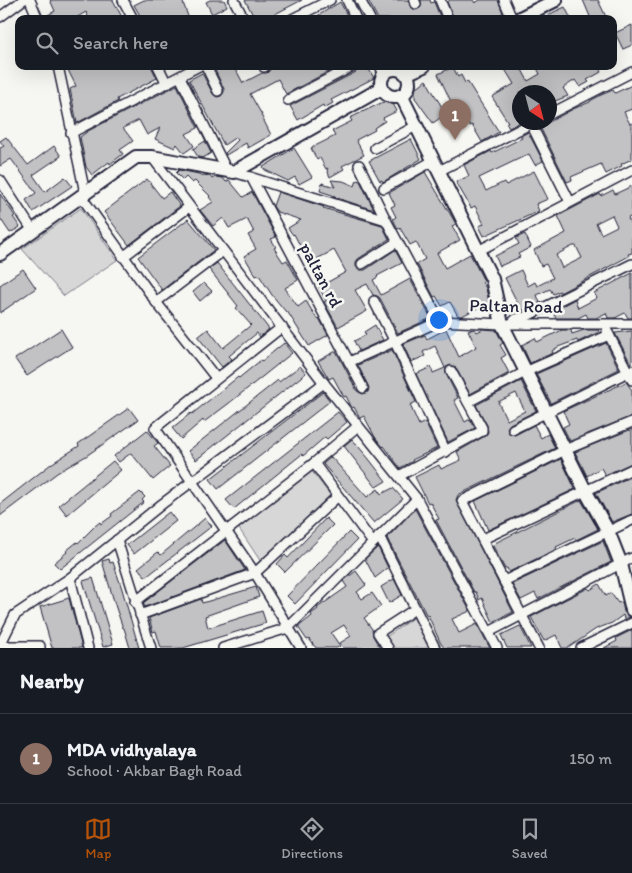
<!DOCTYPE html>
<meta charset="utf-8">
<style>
:root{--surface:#171b24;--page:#20242c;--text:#f1f3f6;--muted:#9ea1a6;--line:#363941;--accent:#b45309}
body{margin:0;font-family:Itim,sans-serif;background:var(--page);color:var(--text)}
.compass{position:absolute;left:512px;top:85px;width:45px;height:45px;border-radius:50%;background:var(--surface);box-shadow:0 5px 20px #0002;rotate:144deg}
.you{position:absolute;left:438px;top:319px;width:18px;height:18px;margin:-12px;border:4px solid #fff;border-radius:50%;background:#1a73e8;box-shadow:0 0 0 8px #1a73e833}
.badge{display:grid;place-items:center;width:32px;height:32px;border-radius:50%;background:var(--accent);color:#fff;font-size:16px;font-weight:700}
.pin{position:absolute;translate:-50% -41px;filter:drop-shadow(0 1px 2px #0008)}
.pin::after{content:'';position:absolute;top:26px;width:18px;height:15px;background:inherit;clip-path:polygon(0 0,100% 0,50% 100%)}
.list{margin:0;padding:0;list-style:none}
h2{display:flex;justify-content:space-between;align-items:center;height:65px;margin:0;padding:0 20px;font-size:21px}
h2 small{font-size:16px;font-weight:400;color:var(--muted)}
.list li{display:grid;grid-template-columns:32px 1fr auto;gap:15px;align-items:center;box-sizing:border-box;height:90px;padding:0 20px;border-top:1px solid var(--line)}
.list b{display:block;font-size:19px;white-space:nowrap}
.list p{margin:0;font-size:16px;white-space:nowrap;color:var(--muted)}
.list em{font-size:16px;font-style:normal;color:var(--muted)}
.icon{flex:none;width:28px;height:28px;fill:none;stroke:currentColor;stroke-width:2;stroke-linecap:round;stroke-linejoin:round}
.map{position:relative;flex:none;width:632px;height:648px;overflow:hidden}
.search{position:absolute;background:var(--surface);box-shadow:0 5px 20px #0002;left:15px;right:15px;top:15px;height:55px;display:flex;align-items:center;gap:12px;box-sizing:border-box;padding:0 18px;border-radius:10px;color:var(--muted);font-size:19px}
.sheet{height:155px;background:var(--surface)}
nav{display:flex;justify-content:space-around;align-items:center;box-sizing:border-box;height:70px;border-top:1px solid var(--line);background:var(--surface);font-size:14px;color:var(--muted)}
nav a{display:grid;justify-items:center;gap:2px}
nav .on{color:var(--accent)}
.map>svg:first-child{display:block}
</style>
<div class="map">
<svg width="632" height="648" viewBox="0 0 632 648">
<rect width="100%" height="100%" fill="#f6f6f2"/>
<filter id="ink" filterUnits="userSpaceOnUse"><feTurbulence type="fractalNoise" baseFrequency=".02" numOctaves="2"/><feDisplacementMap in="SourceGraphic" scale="10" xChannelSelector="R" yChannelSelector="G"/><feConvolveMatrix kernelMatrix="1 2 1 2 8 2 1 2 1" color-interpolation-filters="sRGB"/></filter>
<g filter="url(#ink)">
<g fill="#d7d7d7" stroke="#7c7c89">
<polygon points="81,208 117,260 64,296 22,249"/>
<polygon points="311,470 330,495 261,562 238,527"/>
<polygon points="414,617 430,648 394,648 386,637"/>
</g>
<g fill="#c2c2c4" stroke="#22223b" fill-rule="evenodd">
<polygon points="50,0 113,0 123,19 89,19 86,12 74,19 44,19 44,17 55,11"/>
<polygon points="144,0 182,0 189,19 142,19 134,5"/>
<polygon points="210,0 224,0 227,6 212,14 206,2"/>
<polygon points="245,0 302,0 273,15 274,17 270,19 255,19"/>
<polygon points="368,0 408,0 411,7 416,10 421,7 421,0 430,0 431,3 434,2 441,19 378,19"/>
<polygon points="450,0 473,0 475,3 480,0 498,0 503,13 492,19 454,19 447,2"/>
<polygon points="583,0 598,0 607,19 591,19"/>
<polygon points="340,2 349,19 312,19 324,12"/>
<polygon points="565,7 571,19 543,19 554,12"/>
<polygon points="632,25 632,45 623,49 615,33"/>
<polygon points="66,66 151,66 157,78 117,99 118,101 77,123 70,89 76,86"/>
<polygon points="213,66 234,66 243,83 262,73 267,73 274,66 339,66 286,94 278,79 250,94 262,115 261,115 271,135 248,148 246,143 226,155 225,153 238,140 236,137 224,145 189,80 202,73 213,94 217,97 221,96 224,92 224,89"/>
<polygon points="359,66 367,66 374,78 331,100 333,103 324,108 323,105 298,120 290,106 356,72"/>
<polygon points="503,66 520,66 528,81 540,74 536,66 598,66 601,72 587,80 589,82 580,87 575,80 563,88 568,96 550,103 550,92 520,92 520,122 509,128 506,123 508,122 492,97 514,84"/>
<polygon points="453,67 458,77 461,75 465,83 467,81 499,132 482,142 472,125 470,126 458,105 454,108 438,74"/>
<polygon points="426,80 446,114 433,123 415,98 415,89"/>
<polygon points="177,85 198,128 186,134 194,146 184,153 177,144 175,148 155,139 160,128 147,135 139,120 123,128 133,141 120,150 123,154 110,164 109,162 92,175 86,167 80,137 88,131"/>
<polygon points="632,85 632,109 624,112 630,124 632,123 632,159 621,164 622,166 606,174 601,164 571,177 572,180 567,182 540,127 573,109 590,102 590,101 601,95 613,90 615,93"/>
<polygon points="383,102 393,104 397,111 383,118 385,121 374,128 375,130 356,140 364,155 342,166 344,169 330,177 327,170 328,168 326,169 320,158 317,160 311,148 335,136 332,131 352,121 350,118"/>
<polygon points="528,132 543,161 535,165 529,154 479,178 486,191 504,182 506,185 534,171 548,199 536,204 539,211 484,236 479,226 484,224 475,206 471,208 456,182 469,176 464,165 491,151 492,153 522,138 521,136"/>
<polygon points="6,137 28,165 54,146 61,156 33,175 45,192 65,177 72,186 33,212 26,200 36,193 20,171 11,159 0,166 0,148 4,146 0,141"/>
<polygon points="411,139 421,159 383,182 382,180 380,181 369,161"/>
<polygon points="205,141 211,153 203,158 198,157 193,149"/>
<polygon points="294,148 312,177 299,184 295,177 288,181 265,170 263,167"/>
<polygon points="179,170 199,174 201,176 203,175 210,176 212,179 215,177 223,178 226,182 229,180 243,197 252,192 276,237 271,239 276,247 274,248 283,262 287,260 298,280 285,288 298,307 306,301 317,319 319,318 328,335 309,346 287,311 286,312 272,295 259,275 256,276 244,256 256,249 248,235 254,232 247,219 229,228 223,218 213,226 200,210 213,202 209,197 210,196 195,181 192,183 186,177 183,180 176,173"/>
<polygon points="425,172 452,217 456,224 452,226 460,240 437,253 445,268 470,254 484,281 482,282 486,288 489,302 462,316 458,316 450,302 442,306 436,296 434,297 417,264 425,259 416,242 410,245 400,228 398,229 393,219 396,217 391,207 395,205 389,193"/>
<polygon points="147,179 162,198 170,192 180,206 129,245 104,212"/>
<polygon points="331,180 343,181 355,186 357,180 360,181 374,210 334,197 335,196 320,191 322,183 335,187"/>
<path d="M 632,186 L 632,216 L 628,218 L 632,227 L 632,253 L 628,254 L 629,256 L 560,293 L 560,291 L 553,294 L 550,289 L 537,295 L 540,303 L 519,312 L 517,307 L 519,306 L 505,278 L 521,270 L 528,286 L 535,282 L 537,286 L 553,278 L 546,264 L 541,266 L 534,250 L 566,233 L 558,216 L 600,194 L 601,196 L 613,190 L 615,194 ZM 612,215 L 617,226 L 601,234 L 596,223 ZM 573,246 L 576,246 L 582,258 L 562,268 L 556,255 Z"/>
<polygon points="278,192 324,207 323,208 382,225 389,239 358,259 356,262 356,267 360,270 365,270 395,250 402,263 377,276 378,277 373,280 381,295 410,279 431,318 398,333 380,298 377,296 373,295 367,284 355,290 367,311 338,327 324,302 326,301 319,287 346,272 334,250 309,263 294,234 293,235 288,228 301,220 277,212 273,206"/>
<polygon points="0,194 15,216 13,217 20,227 10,233 0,218"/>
<polygon points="188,219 214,250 162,290 138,257"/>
<polygon points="525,234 531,247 518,254 520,257 500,266 495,256 519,244 516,238"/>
<polygon points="217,263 269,329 260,337 257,333 229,356 232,359 222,367 198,337 208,329 223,348 251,325 236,308 238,306 209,269"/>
<polygon points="23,269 36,288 0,313 0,285"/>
<polygon points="632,273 632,318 628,318 625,313 615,318 608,318 606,313 596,318 588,318 586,314 578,318 556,318 552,311 575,299 578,308 597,298 594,293"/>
<polygon points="204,283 212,291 200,301 193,292"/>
<polygon points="375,325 383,340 359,351 354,341 366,335 364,332"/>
<polygon points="61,329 72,347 27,376 15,359"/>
<polygon points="446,329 459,357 476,347 468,330 475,329 477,332 483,329 496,330 503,343 500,345 506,355 501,358 509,373 470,394 456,368 451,365 446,367 446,374 458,398 454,400 465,422 470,419 475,428 448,442 416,374 431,367 433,373 445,368 435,346 423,352 425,356 411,362 403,344 425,335 427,339"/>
<polygon points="562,330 571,330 572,334 584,330 598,330 599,332 578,342 577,340 558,347 552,351 553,353 530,363 522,345 535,338 537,342"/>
<polygon points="632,331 632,364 631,364 615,333"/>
<polygon points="284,343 292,353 228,404 204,422 203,420 181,439 172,428 191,413 192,414 238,377 239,378 261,360 262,361"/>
<polygon points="606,343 619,369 551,403 536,374"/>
<polygon points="392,350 416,402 410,405 419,425 425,422 437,448 412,460 413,461 400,468 384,446 383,447 375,437 364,416 360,418 354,407 352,408 346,396 344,397 333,377 329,379 318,361 336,351 357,391 363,394 368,392 369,388 358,365"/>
<polygon points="300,366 306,373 196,460 188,451 278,380 279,382"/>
<path d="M 521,381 L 536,411 L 510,424 L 507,428 L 508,432 L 510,434 L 515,435 L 534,425 L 541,438 L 548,434 L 555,448 L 458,495 L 456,500 L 513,612 L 493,622 L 482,598 L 479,600 L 476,592 L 474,592 L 436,520 L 439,519 L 430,502 L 428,503 L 415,477 L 439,465 L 441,469 L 461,460 L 457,452 L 485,436 L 488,432 L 487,425 L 476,405 ZM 516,393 L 525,411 L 507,420 L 498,402 Z"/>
<polygon points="626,382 632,390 632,416 570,441 563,427 569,424 563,411"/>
<polygon points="323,392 330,401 218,489 210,479"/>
<polygon points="129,408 138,420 86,456 57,473 0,516 0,504 51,464 79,446 78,444"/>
<polygon points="338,412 347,422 327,439 325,437 303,456 302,454 234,509 226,500"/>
<polygon points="632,429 632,463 605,475 601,468 587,476 575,452"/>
<polygon points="147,430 158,443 154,446 170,466 153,480 131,453 119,462 114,456"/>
<polygon points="352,439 369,459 386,481 376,487 344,446"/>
<polygon points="331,457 367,497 378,489 381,494 393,488 403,499 374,523 323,464"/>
<polygon points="561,459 575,489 488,530 475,501"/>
<polygon points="113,461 121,470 67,515 59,505"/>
<polygon points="632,476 632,514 612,522 596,493"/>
<polygon points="140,492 145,497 142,500 144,502 60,569 54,563 67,552 66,551 77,542 78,543 95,526 100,522 101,524 112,516 111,514"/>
<polygon points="581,500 598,529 576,540 575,538 556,547 557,549 509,572 507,568 505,569 493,546 496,545 495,543"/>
<polygon points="415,509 470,611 452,619 459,633 477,624 490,648 444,648 440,642 428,615 427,616 387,538"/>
<polygon points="169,512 176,521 134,554 127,545"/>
<polygon points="205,518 212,526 146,577 138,568 158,552 161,555"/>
<polygon points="326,518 333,525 285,572 277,564 285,555 288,558"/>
<polygon points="349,532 357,540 295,604 287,596"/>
<polygon points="225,540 245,570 145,607 143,603"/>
<polygon points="603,541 611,562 538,599 535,593 521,600 512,584"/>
<polygon points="378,547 388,568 375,578 365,559"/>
<polygon points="109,559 110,563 113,562 122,589 139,648 130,648 124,628 123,628 116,608 102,561"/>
<polygon points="356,571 366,585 357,592 362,599 372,593 381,606 364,618 372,629 373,636 380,648 343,648 340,643 351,636 344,625 331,633 340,646 337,648 316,648 309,639 307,640 298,627 312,616 311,614 318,609 317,608 347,587 343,581"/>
<polygon points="93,578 113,644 103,647 83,581"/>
<polygon points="394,579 402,595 389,603 381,587"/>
<polygon points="599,584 606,596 611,593 618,603 622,602 624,612 629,617 624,619 623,615 612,623 596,629 568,648 562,648 556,635 544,641 531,617 588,588 590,590"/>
<polygon points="256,587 259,597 205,616 208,628 262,611 266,623 183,648 161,648 156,631 153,632 149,618 201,599 202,603"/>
<polygon points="69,598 82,648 52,648 40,607"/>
<polygon points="520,626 531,648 507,648 501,635"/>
<polygon points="632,630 632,648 604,648 617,641 616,638"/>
</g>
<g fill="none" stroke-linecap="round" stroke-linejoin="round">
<g stroke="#22223b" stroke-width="12">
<g id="street">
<polyline points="30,0 38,19"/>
<polyline points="123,0 133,19"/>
<polyline points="234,0 244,19"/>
<polyline points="347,0 356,19"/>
<polyline points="360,0 370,19"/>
<polyline points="414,0 416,4"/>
<polyline points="440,0 448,19"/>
<polyline points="504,0 512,19"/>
<polyline points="0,17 23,0"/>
<polyline points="292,19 330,0"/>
<polyline points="58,66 85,193"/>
<polyline points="158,66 167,84"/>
<polyline points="206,66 218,91"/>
<polyline points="264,66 264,67"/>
<polyline points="380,66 384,74"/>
<polyline points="395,66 396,69"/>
<polyline points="180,77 227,171"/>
<polyline points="288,100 353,66"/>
<polyline points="550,114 632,72"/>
<polyline points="531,124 570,202"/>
<polyline points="71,133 199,66"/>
<polyline points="375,148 416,126"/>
<polyline points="152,157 324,383 417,499 497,648"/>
<polyline points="359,165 386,220 440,321"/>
<polyline points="439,171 534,122"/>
<polyline points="234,172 386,220"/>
<polyline points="251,177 363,388"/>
<polyline points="0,180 33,231"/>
<polyline points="384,188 433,161"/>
<polyline points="81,196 156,302 216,378"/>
<polyline points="478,251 632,170"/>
<polyline points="123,257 189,207"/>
<polyline points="362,264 397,242"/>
<polyline points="374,301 395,342 446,452"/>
<polyline points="156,302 223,251"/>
<polyline points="513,322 516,319 525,317 632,264"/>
<polyline points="282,327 155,428 255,573 301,648"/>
<polyline points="607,331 632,380"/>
<polyline points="349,362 440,321 502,324 632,324"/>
<polyline points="468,402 525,372 609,335"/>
<polyline points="513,429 632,370"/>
<polyline points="314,463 373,543"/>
<polyline points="399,476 482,431 482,428 451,371"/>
<polyline points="379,536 435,648"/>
<polyline points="483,539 632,469"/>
<polyline points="117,540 151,648"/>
<polyline points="70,578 88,648"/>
<polyline points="504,581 632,520"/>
<polyline points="135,602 314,463 358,426"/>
<polyline points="140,615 255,573 337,497"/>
<polyline points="489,632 632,558"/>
<polyline points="0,645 15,615 70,578 162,504 324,383"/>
<polyline points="7,646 40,646 40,648"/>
<polyline points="223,648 288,628 417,499"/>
<polyline points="388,648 378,633 415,609"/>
<polyline points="539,648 462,501 565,450 632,422"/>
<polyline points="581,648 632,623"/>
</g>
</g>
<g stroke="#22223b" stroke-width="16">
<g id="secondary">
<polyline points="518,19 556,0"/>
<circle cx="395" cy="83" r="14"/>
<polyline points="406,74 424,66"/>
<polyline points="401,95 492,279 502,324 585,490 608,531 621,564 632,610"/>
<polyline points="0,254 136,157 152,157 234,172 382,88"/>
</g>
</g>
<use href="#street" stroke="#f6f6f2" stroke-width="9"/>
<use href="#secondary" stroke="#f6f6f2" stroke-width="12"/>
</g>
</g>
<g text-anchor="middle" stroke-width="5" stroke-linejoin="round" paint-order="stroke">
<g font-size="18" fill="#22223b" stroke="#f6f6f2">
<text transform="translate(321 275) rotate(62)" y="6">paltan rd</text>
<text transform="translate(516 306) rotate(1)" y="6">Paltan Road</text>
</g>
</g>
</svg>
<svg class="compass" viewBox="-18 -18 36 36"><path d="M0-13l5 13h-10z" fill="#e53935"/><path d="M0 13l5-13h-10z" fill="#9ea1a6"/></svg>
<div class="you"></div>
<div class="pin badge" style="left:455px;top:140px;background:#8d6e63">1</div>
<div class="search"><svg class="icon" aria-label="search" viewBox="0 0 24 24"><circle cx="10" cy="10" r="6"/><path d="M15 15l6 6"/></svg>Search here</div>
</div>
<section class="sheet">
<h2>Nearby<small></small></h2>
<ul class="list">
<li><span class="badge" style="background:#8d6e63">1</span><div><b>MDA vidhyalaya</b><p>School · Akbar Bagh Road</p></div><em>150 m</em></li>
</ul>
</section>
<nav>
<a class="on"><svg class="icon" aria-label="map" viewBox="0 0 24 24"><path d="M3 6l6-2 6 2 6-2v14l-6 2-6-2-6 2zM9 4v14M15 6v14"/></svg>Map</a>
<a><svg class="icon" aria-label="directions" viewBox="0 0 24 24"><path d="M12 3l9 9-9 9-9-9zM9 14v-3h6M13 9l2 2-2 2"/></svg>Directions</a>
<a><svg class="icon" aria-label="saved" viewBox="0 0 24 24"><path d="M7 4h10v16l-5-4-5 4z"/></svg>Saved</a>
</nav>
